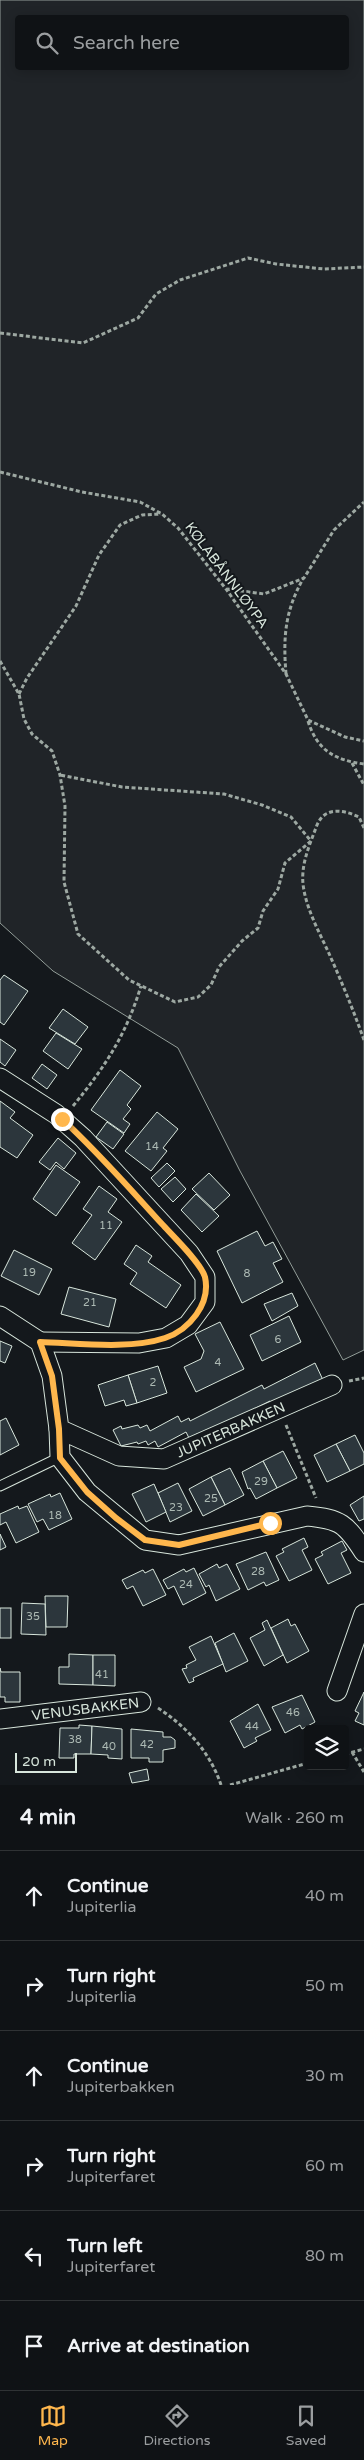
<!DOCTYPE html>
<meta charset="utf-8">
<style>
:root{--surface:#0f1215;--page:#181b1e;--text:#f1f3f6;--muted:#9b9ea0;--line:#2f3234;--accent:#ffb74d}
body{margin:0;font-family:"Varela Round",sans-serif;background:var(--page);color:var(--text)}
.controls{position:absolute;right:15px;bottom:15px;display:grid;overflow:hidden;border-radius:5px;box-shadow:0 2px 12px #0003}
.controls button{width:45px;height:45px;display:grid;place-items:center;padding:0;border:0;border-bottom:1px solid var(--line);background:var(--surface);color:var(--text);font:25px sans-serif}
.scale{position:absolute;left:15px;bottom:12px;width:62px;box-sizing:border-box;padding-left:5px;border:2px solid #d8e6dc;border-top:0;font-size:14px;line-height:18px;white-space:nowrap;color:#d8e6dc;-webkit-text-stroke:4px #14181c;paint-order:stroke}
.stop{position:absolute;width:15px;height:15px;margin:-11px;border:4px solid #ffb74d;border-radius:50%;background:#fff}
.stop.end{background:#ffb74d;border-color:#fff;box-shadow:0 1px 5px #0008}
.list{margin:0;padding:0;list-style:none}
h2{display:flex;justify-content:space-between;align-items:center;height:65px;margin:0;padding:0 20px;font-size:21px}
h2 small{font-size:16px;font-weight:400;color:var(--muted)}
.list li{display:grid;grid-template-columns:32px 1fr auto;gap:15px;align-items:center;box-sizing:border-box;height:90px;padding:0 20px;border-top:1px solid var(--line)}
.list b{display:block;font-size:19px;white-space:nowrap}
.list p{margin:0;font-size:16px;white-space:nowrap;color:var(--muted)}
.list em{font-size:16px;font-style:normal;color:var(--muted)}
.icon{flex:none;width:28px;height:28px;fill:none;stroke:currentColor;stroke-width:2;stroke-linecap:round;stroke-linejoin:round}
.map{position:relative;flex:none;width:364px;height:1785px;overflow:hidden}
.search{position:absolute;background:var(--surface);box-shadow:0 2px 12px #0003;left:15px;right:15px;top:15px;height:55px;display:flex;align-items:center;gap:12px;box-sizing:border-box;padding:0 18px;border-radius:5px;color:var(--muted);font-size:19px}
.sheet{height:605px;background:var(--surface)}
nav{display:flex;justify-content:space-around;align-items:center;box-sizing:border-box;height:70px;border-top:1px solid var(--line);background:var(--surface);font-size:14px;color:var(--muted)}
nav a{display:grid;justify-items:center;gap:2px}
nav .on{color:var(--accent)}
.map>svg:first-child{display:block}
</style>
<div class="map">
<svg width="364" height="1785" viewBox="0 0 364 1785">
<rect width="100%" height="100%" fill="#14181c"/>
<path fill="#202428" stroke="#939e99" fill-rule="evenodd" d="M 0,0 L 364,0 L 364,1350 L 343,1360 L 240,1171 L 178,1048 L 53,971 L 0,923 ZM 18,18 L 346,18 L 346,68 L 18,68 Z"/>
<g fill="#2c363c" stroke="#d8e6dc">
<polygon points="4,975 28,991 4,1025 0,1022 0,980"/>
<polygon points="63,1009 88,1027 75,1044 49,1028"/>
<polygon points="56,1033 82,1049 68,1069 43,1051"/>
<polygon points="0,1039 16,1050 5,1066 0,1062"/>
<polygon points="42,1064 57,1075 47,1089 32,1078"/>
<polygon points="120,1070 141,1086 127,1105 131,1109 123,1119 130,1124 124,1133 91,1110"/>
<polygon points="0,1101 15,1112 10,1118 33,1135 17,1158 0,1147"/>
<polygon points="157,1112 178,1129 163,1148 167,1151 151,1171 125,1151"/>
<polygon points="107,1122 124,1134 113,1149 96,1137"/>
<polygon points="58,1138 76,1153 64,1169 56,1162 50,1170 39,1162"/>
<polygon points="167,1163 175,1171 159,1187 151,1178"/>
<polygon points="56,1165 80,1182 56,1216 33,1199"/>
<polygon points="209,1173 230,1195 214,1210 192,1189"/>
<polygon points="175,1177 186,1189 173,1202 161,1189"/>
<polygon points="99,1186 117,1199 108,1212 122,1222 95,1260 72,1243 92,1215 83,1209"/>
<polygon points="196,1194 219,1216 202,1232 181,1210"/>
<polygon points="257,1231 265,1246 273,1242 282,1259 273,1263 283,1282 242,1303 217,1251"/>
<polygon points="136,1245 152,1256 148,1262 181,1285 166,1308 130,1284 137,1273 124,1264"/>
<polygon points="14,1250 52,1269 39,1295 1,1276"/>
<polygon points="69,1287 116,1299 109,1327 61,1314"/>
<polygon points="292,1293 298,1306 272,1321 264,1304"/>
<polygon points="289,1316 301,1342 262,1361 250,1335"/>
<polygon points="220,1322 244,1369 196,1392 184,1367 201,1359 204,1351 195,1334"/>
<polygon points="0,1341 12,1346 5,1363 0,1361"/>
<polygon points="315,1363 323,1380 273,1406 270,1401 198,1437 197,1434 189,1438 186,1432 158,1447 155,1441 148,1445 146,1441 138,1444 137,1442 121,1446 113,1430 121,1426 122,1429 138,1425 140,1428 147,1425 150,1431 178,1416 181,1422 189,1418 190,1421 262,1385 264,1389"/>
<polygon points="158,1366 167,1393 137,1403 128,1375"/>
<polygon points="128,1375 137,1403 126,1406 124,1400 105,1406 98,1385"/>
<polygon points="6,1418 19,1445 0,1455 0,1421"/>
<polygon points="355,1435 364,1453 364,1464 350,1471 336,1444"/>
<polygon points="336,1444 350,1471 327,1482 314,1455"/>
<polygon points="283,1451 297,1478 277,1488 263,1461"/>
<polygon points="263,1461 277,1488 256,1499 250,1488 248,1489 242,1472"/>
<polygon points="230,1468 244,1495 225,1505 211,1477"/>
<polygon points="211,1477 225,1505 203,1516 189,1489"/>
<polygon points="178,1483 192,1511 170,1522 158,1493"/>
<polygon points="154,1484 166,1512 146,1522 132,1494"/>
<polygon points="60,1493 72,1519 49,1530 43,1519 37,1522 28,1504 50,1494 51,1497"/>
<polygon points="364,1496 364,1519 359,1521 350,1505"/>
<polygon points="18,1506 19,1509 27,1506 39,1532 16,1543 6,1522 0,1525 0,1514"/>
<polygon points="0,1534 6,1547 0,1550"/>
<polygon points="304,1538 308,1547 302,1550 312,1570 289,1581 276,1556 284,1552 282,1549"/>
<polygon points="342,1541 347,1550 341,1553 351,1573 328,1584 315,1559 323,1555 321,1552"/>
<polygon points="266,1552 279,1580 266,1586 264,1582 248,1590 236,1564"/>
<polygon points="217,1564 219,1568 227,1564 240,1589 216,1601 209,1585 206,1587 199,1574"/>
<polygon points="194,1568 206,1593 183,1605 174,1586 168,1589 163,1580 184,1569 186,1572"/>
<polygon points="153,1569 166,1595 143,1606 133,1586 127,1589 122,1580 143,1570 145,1573"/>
<polygon points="45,1596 68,1596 67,1627 46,1627"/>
<polygon points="22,1603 45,1604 46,1635 21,1634"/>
<rect x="0" y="1608" width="11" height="30"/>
<polygon points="288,1619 291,1626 295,1624 309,1651 287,1663 271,1628"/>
<polygon points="267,1620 283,1655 264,1666 250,1638 265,1630 262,1623"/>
<polygon points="234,1633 248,1661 226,1672 215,1643"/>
<polygon points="211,1636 223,1664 193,1678 194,1681 189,1683 182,1669 187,1668 186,1665 196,1660 189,1647"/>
<polygon points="69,1654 93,1655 93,1685 59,1684 59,1667 69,1667"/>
<polygon points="93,1655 115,1655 115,1686 93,1685"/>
<polygon points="0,1668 1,1672 20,1672 20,1702 5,1702 5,1697 0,1697"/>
<polygon points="364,1692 364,1725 355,1721 359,1713 355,1711"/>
<polygon points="302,1695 315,1722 302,1729 300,1725 285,1733 272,1707"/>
<polygon points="258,1704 271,1730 255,1738 257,1741 244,1748 230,1721"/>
<polygon points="79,1725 92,1726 91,1754 74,1754 74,1758 59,1758 60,1728 79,1728"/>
<polygon points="92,1726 122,1729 122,1759 108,1758 108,1755 91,1754"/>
<polygon points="131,1729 163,1732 163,1737 171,1737 175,1740 175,1748 163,1750 163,1762 149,1762 149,1758 131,1758"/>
<polygon points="147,1769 149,1780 132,1783 129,1773"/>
</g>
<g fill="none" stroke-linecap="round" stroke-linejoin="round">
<g stroke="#d8e6dc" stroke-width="11">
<polyline id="lane" points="0,1486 60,1457"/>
</g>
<g stroke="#d8e6dc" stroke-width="21">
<g id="street">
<polyline points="0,1078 56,1114 83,1138 189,1253 205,1277 205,1302 188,1325 166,1338 139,1343 40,1342"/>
<path id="s1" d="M 0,1316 L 40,1342 L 52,1376 L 59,1429 L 119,1456 L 164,1459 L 332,1385"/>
<path d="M 59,1429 L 60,1457 L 87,1492 L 145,1540 L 179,1545 L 307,1516 C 341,1519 346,1524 364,1552"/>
<polyline points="337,1691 364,1614"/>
<path id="s2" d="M 0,1719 L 141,1702"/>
</g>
</g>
<g stroke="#9da8a2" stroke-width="3" stroke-dasharray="4 2.5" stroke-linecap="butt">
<polyline points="0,333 83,343 138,318 156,294 180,280 248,258 276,264 324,269 364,267"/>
<polyline points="0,472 82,492 140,502 162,514 178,528 226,589 286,674 308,720 345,737 364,741"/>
<polyline points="227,589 264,594 304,578 334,530 364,502"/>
<polyline points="0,661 19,694 24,719 32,734 52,751 60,775 65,806 64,882 78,934 129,980 175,1002 198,997 211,985 219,967 242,941 258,928 263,911 278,889 285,863 311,841 291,817 262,805 224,794 122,787 60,775"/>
<path d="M 286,674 C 283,637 285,611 303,579"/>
<polyline points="19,694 27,678 76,606 99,555 120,525 142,515 161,514"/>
<path d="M 308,721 C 317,750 334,760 364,764"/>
<polyline points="352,763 364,785"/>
<path d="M 364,828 L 359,817 C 344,810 325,806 317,825 C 310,844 301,863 303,884 C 306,910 321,935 331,958 C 343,985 354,1012 364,1040"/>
<path d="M 73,1106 C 105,1067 126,1035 141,986"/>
<polyline points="349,1381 364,1378"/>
<polyline points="286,1425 316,1498"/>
<path d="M 158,1708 C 187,1727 210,1752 221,1785"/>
<polyline points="352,1752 364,1772"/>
<polyline points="345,1754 364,1749"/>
<polyline points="230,1785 308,1763"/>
</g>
<use href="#lane" stroke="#14181c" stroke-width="9"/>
<use href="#street" stroke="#14181c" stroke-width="19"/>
</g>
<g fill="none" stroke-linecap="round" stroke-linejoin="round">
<path stroke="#ffb74d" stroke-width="6" d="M 62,1119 C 98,1152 130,1189 162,1224 C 173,1236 201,1263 205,1277 C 211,1304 189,1330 165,1338 C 129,1350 77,1343 40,1342 L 52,1376 L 59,1429 L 60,1458 L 87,1492 L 116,1518 L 145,1540 L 179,1545 L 270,1523"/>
</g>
<g text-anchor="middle" stroke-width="4" stroke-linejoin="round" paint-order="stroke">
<g font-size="11" fill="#adbab4">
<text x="152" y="1150">14</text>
<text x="106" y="1229">11</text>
<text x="29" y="1276">19</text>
<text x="247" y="1277">8</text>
<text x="90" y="1306">21</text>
<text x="278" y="1343">6</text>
<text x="218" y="1366">4</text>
<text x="153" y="1386">2</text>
<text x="261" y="1485">29</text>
<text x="211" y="1502">25</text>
<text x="176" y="1511">23</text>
<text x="55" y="1519">18</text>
<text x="258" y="1575">28</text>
<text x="186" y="1588">24</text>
<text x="33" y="1620">35</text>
<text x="102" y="1678">41</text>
<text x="293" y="1716">46</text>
<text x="252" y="1730">44</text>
<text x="75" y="1743">38</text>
<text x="147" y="1748">42</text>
<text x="109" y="1750">40</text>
</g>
<g font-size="14" fill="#d8e6dc" stroke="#14181c">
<text transform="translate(227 575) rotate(53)" y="5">KØLABÅNNLØYPA</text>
<text dy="5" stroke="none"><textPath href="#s1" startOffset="321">JUPITERBAKKEN</textPath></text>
<text dy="5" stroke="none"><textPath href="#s2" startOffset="86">VENUSBAKKEN</textPath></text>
</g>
</g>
</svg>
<div class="controls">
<button><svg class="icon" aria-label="layers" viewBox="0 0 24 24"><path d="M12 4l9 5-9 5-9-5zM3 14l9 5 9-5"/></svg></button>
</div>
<div class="scale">20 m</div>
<div class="stop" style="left:270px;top:1523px"></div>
<div class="stop end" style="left:62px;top:1119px"></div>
<div class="search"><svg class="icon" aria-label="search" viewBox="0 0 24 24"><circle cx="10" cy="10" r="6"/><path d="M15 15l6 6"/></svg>Search here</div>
</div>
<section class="sheet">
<h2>4 min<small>Walk · 260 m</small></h2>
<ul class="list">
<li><svg class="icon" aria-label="ahead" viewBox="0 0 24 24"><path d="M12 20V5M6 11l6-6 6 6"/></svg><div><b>Continue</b><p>Jupiterlia</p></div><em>40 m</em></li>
<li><svg class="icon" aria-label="right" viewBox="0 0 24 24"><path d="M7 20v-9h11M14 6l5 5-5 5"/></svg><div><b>Turn right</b><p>Jupiterlia</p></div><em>50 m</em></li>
<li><svg class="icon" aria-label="ahead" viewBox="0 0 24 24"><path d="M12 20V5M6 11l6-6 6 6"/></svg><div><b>Continue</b><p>Jupiterbakken</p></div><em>30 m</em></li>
<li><svg class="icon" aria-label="right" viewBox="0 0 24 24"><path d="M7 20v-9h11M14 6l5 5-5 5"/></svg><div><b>Turn right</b><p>Jupiterfaret</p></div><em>60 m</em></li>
<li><svg class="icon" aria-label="left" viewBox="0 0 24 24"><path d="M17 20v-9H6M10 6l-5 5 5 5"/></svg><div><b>Turn left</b><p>Jupiterfaret</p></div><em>80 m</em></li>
<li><svg class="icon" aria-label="arrive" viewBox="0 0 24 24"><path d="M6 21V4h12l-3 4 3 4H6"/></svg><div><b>Arrive at destination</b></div></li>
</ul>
</section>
<nav>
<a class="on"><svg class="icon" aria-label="map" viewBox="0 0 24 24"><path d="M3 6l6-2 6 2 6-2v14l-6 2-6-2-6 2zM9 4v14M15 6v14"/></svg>Map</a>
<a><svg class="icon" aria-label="directions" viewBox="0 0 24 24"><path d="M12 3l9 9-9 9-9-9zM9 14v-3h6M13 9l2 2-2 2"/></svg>Directions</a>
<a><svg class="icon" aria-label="saved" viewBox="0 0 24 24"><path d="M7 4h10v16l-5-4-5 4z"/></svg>Saved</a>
</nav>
